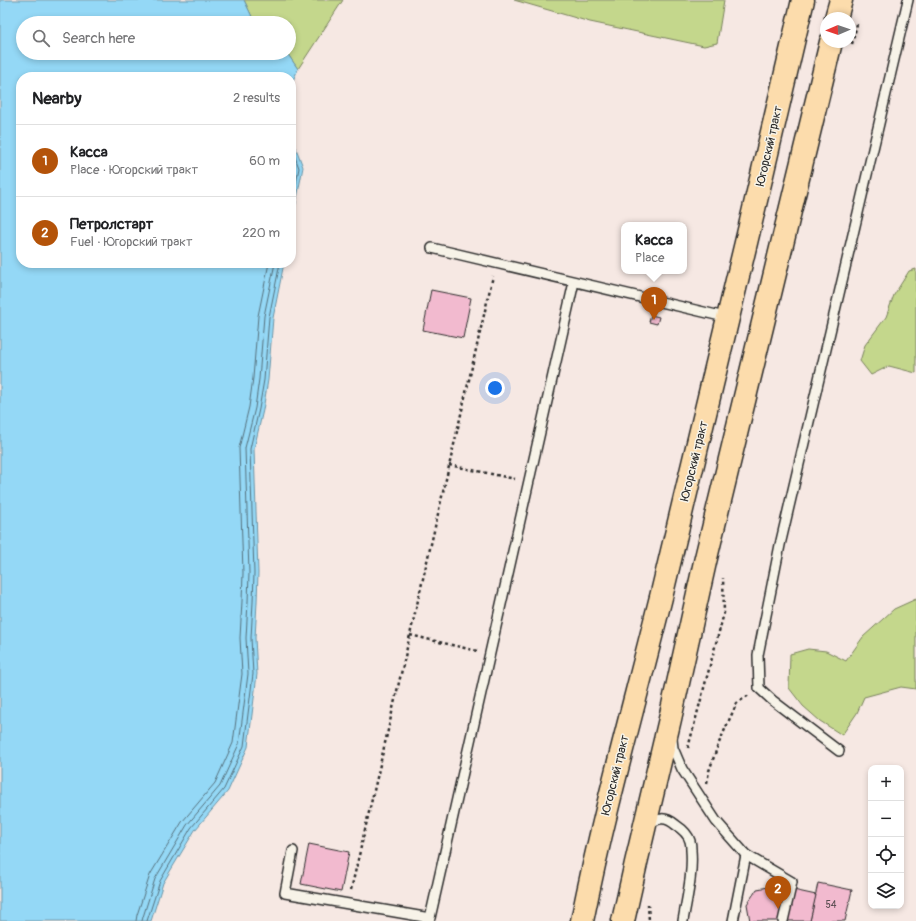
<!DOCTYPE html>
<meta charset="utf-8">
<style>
:root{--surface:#fff;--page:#f6f6f6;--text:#202124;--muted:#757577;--line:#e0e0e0;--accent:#b45309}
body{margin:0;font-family:Pangolin,sans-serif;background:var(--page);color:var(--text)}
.controls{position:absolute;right:12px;bottom:12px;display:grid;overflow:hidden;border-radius:8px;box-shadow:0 2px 6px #0003}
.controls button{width:36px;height:36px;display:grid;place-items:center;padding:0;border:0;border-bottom:1px solid var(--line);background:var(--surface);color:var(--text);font:20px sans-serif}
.compass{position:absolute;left:820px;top:12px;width:36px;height:36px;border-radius:50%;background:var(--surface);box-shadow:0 2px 6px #0003;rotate:268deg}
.you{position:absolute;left:495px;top:388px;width:14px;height:14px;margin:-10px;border:3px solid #fff;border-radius:50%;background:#1a73e8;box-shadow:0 0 0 6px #1a73e833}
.badge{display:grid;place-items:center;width:26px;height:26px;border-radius:50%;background:var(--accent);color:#fff;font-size:13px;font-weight:700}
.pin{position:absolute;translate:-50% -33px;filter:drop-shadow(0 1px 2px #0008)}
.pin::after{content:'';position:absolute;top:21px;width:14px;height:12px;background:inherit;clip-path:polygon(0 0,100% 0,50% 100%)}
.popup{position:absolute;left:621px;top:222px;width:66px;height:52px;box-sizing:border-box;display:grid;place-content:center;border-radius:8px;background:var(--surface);filter:drop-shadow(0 1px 3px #0005);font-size:13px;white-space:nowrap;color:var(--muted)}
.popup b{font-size:15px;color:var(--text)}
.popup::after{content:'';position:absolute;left:50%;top:100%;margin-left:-8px;border:8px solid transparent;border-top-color:var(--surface)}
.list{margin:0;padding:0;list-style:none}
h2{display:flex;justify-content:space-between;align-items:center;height:52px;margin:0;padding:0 16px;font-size:17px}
h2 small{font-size:13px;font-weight:400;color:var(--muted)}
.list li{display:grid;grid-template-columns:26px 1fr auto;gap:12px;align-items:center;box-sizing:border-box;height:72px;padding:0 16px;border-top:1px solid var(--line)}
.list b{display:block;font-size:15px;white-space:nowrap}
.list p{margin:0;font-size:13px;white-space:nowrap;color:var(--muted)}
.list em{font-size:13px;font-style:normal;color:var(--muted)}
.icon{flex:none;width:22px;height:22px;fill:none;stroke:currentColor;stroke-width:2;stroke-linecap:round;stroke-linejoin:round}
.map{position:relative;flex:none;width:916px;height:921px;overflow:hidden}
.search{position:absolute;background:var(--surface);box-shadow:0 2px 6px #0003;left:16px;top:16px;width:280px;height:44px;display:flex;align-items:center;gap:10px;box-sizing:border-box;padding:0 14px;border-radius:22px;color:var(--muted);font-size:15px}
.panel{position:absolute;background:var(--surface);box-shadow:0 2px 6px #0003;left:16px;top:72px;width:280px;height:196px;border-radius:16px}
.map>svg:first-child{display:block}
</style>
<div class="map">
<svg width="916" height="921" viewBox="0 0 916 921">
<rect width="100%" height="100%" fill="#f6e8e3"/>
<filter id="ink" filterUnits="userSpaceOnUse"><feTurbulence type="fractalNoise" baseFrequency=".025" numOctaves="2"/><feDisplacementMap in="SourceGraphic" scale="8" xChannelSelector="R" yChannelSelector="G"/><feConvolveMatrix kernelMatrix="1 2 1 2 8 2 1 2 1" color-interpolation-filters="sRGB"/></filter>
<g filter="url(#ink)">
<g fill="#c4d78c" stroke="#78815c">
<polygon points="244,0 343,0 298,69 287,53 289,53 289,23 255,23"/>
<polygon points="514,0 724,0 717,43 704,46 590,22"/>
<polygon points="916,269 916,373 889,366 871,375 860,361 865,345 886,317 894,295 909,271"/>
<polygon points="916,599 916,689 901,687 864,697 857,713 842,735 820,721 803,706 789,688 790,654 808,649 826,651 846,661 863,637 894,609"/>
</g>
<g fill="#94d8f6" stroke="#6a93a5">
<polygon points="0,0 244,0 255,23 23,23 23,53 287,53 298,69 291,85 291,77 21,77 21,263 284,263 273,318 268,380 263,410 254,449 258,573 257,602 255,638 257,674 248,747 228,791 195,830 163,883 151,921 0,921"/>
<polygon points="291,135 303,167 291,229"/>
</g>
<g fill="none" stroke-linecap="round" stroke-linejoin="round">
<g stroke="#55707c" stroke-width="1">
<polyline points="291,146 299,168 291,208"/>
<polyline points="136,921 137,915 150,875 182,822 215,783 233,743 242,674 240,638 242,601 243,573 239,448 249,407 253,378 258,316 269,263"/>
<polyline points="142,921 143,917 155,879 187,825 220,786 239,744 248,674 246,638 248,602 249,573 245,448 255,408 259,379 264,316 275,263"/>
<polyline points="147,921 160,881 191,828 224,789 244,746 253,674 251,638 253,602 254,573 250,449 259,409 264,380 269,317 280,263"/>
</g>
</g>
<g fill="#f2bacf" stroke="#2b2b2b">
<polygon points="431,290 471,298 463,338 423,330"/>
<polygon points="651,315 659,317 657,324 649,322"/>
<polygon points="309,844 349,852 341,892 301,884"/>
<polygon points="818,883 852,890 845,921 810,921"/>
<polygon points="775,886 816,895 810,921 750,921 747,904 757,889"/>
</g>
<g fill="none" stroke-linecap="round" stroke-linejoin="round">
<g stroke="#2b2b2b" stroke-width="12">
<g id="lane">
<polyline points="432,248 729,318"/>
<polyline points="672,739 673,748 682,769 716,821 746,855 792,882 783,921"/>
<polyline points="839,751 772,700 759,688 758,655 780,545 908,0"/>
<path d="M 648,824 C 659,818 665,816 676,825 C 682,829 688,834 690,841 C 691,844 691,847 691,850 C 693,874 687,897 683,921"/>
<polyline points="293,851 285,893 430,918 574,282"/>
<polyline points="733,921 746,855"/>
</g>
</g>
<g stroke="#2b2b2b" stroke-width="25">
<g id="primary">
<polyline points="836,18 841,0"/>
<path d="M 582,921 C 604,811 635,702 662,593 C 710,395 757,198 803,0"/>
<polyline points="623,921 636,863 670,719 705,562 831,42"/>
</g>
</g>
<g stroke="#2b2b2b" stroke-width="2.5" stroke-dasharray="3 3" stroke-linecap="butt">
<polyline points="852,44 857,24"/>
<polyline points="449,465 515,479"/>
<polyline points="410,635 477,651"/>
<polyline points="688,748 724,613 723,578"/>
<polyline points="707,783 709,771 718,745 730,718 737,703 749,695"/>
<polyline points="351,890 493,276"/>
<polyline points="648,904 649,921"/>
</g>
<use href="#lane" stroke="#f7f3e8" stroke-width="9"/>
<use href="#primary" stroke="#fcdcac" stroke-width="22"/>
</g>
</g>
<g text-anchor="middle" stroke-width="3" stroke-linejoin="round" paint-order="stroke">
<g font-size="10" fill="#5d4f54">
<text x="831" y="908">54</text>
</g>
<g font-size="12" fill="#2b2b2b" stroke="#f7f3e8">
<text transform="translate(769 146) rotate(-77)" y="4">Югорский тракт</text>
<text transform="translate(694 461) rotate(-76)" y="4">Югорский тракт</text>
<text transform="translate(615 775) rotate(-76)" y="4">Югорский тракт</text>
</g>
</g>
</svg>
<div class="controls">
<button>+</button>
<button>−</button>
<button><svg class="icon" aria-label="locate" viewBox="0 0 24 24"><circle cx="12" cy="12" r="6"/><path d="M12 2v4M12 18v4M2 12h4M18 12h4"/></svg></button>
<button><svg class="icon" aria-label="layers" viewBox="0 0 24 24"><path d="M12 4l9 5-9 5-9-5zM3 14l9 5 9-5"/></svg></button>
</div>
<svg class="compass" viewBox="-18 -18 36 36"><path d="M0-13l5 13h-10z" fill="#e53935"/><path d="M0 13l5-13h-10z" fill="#757577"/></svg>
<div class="you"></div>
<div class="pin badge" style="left:654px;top:320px">1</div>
<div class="popup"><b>Касса</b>Place</div>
<div class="pin badge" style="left:778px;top:909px">2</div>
<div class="search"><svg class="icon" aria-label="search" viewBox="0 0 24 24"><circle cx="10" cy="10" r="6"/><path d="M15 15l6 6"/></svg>Search here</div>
<section class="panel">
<h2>Nearby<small>2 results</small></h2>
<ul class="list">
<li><span class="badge">1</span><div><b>Касса</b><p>Place · Югорский тракт</p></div><em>60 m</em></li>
<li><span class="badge">2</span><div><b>Петролстарт</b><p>Fuel · Югорский тракт</p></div><em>220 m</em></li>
</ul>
</section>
</div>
